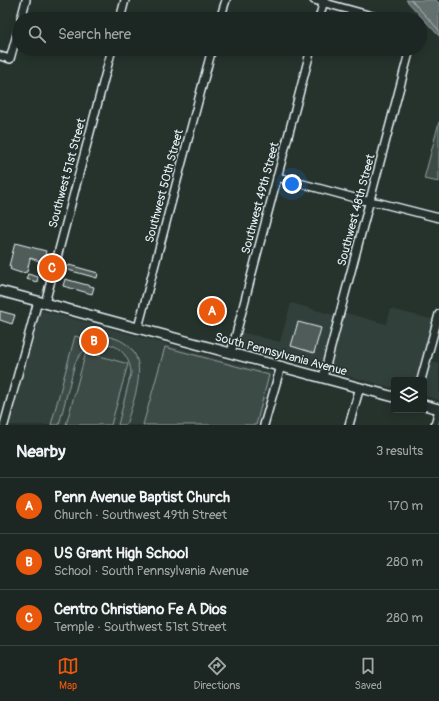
<!DOCTYPE html>
<meta charset="utf-8">
<style>
:root{--surface:#1c2622;--page:#29322f;--text:#f1f3f6;--muted:#a0a5a5;--line:#3a4340;--accent:#ea580c}
body{margin:0;font-family:Pangolin,sans-serif;background:var(--page);color:var(--text)}
.controls{position:absolute;right:12px;bottom:12px;display:grid;overflow:hidden;border-radius:4px;box-shadow:0 2px 10px #0003}
.controls button{width:36px;height:36px;display:grid;place-items:center;padding:0;border:0;border-bottom:1px solid var(--line);background:var(--surface);color:var(--text);font:20px sans-serif}
.you{position:absolute;left:292px;top:184px;width:14px;height:14px;margin:-10px;border:3px solid #fff;border-radius:50%;background:#1a73e8;box-shadow:0 0 0 6px #1a73e833}
.badge{display:grid;place-items:center;width:26px;height:26px;border-radius:50%;background:var(--accent);color:#fff;font-size:13px;font-weight:700}
.pin{position:absolute;translate:-50% -50%;border:2px solid #fff;box-shadow:0 1px 4px #0006}
.list{margin:0;padding:0;list-style:none}
h2{display:flex;justify-content:space-between;align-items:center;height:52px;margin:0;padding:0 16px;font-size:17px}
h2 small{font-size:13px;font-weight:400;color:var(--muted)}
.list li{display:grid;grid-template-columns:26px 1fr auto;gap:12px;align-items:center;box-sizing:border-box;height:56px;padding:0 16px;border-top:1px solid var(--line)}
.list b{display:block;font-size:15px;white-space:nowrap}
.list p{margin:0;font-size:13px;white-space:nowrap;color:var(--muted)}
.list em{font-size:13px;font-style:normal;color:var(--muted)}
.icon{flex:none;width:22px;height:22px;fill:none;stroke:currentColor;stroke-width:2;stroke-linecap:round;stroke-linejoin:round}
.map{position:relative;flex:none;width:439px;height:425px;overflow:hidden}
.search{position:absolute;background:var(--surface);box-shadow:0 2px 10px #0003;left:12px;right:12px;top:12px;height:44px;display:flex;align-items:center;gap:10px;box-sizing:border-box;padding:0 14px;border-radius:22px;color:var(--muted);font-size:15px}
.sheet{height:220px;background:var(--surface)}
nav{display:flex;justify-content:space-around;align-items:center;box-sizing:border-box;height:56px;border-top:1px solid var(--line);background:var(--surface);font-size:11px;color:var(--muted)}
nav a{display:grid;justify-items:center;gap:2px}
nav .on{color:var(--accent)}
.map>svg:first-child{display:block}
</style>
<div class="map">
<svg width="439" height="425" viewBox="0 0 439 425">
<rect width="100%" height="100%" fill="#26332d"/>
<filter id="ink" filterUnits="userSpaceOnUse"><feTurbulence type="fractalNoise" baseFrequency=".025" numOctaves="2"/><feDisplacementMap in="SourceGraphic" scale="8" xChannelSelector="R" yChannelSelector="G"/><feConvolveMatrix kernelMatrix="1 2 1 2 8 2 1 2 1" color-interpolation-filters="sRGB"/></filter>
<g filter="url(#ink)">
<g fill="#333f3a">
<polygon points="291,303 344,318 346,313 386,324 391,309 439,321 439,327 430,361 439,364 439,400 424,396 424,380 394,380 394,388 237,347 241,332 280,342"/>
<polygon points="40,310 273,373 259,425 9,425"/>
</g>
<g fill="#3e4b47" stroke="#939ea0">
<polygon points="439,122 439,182 424,179"/>
<path d="M 75,336 L 82,338 L 81,343 C 92,336 104,334 117,339 C 154,354 134,398 126,425 L 118,425 L 131,373 C 130,349 105,334 85,350 C 80,354 78,358 75,363 L 59,425 L 51,425 Z"/>
<polygon points="165,347 269,375 256,425 143,425"/>
<polygon points="86,352 128,364 111,425 66,425"/>
</g>
<polygon fill="#636f6d" stroke="#98a3a5" points="406,0 436,0 439,3 439,36"/>
<g fill="none" stroke-linecap="round" stroke-linejoin="round">
<polyline stroke="#b3bdc0" stroke-width="1" points="411,0 439,30"/>
</g>
<g fill="#505c59" stroke="#e8f1f8">
<polygon points="15,243 46,251 43,262 30,258 27,272 21,273 12,270 10,269 11,267 9,266"/>
<polygon points="69,265 98,273 97,278 68,270"/>
<polygon points="28,274 38,277 37,282 26,279"/>
<polygon points="65,279 94,287 92,294 63,286"/>
<polygon points="0,311 15,315 12,324 0,320"/>
<polygon points="298,322 321,328 314,353 291,346"/>
</g>
<g fill="none" stroke-linecap="round" stroke-linejoin="round">
<g stroke="#e8f1f8" stroke-width="10">
<g id="street">
<polyline points="314,0 383,19"/>
<polyline points="21,19 26,0"/>
<polyline points="120,19 125,0"/>
<polyline points="220,19 226,0"/>
<polyline points="319,19 324,0"/>
<polyline points="0,56 10,59 19,27"/>
<polyline points="277,177 362,200 380,203 439,218"/>
<polyline points="45,303 112,49"/>
<polyline points="138,328 212,49"/>
<polyline points="231,353 311,49"/>
<polyline points="323,377 410,49"/>
<polyline points="421,380 439,314"/>
<polyline points="4,425 38,301"/>
<polyline points="264,425 281,366"/>
<polyline points="349,425 360,387"/>
<polyline points="435,425 439,409"/>
</g>
</g>
<g stroke="#e8f1f8" stroke-width="12">
<g id="secondary">
<polyline points="0,291 394,397"/>
<polyline points="424,405 439,409"/>
</g>
</g>
<use href="#street" stroke="#26332d" stroke-width="7"/>
<use href="#secondary" stroke="#26332d" stroke-width="9"/>
</g>
</g>
<g text-anchor="middle" stroke-width="3" stroke-linejoin="round" paint-order="stroke">
<g font-size="12" fill="#e8f1f8" stroke="#26332d">
<text transform="translate(67 173) rotate(-75)" y="4">Southwest 51st Street</text>
<text transform="translate(164 186) rotate(-75)" y="4">Southwest 50th Street</text>
<text transform="translate(260 198) rotate(-75)" y="4">Southwest 49th Street</text>
<text transform="translate(356 210) rotate(-75)" y="4">Southwest 48th Street</text>
<text transform="translate(281 354) rotate(15)" y="4">South Pennsylvania Avenue</text>
</g>
</g>
</svg>
<div class="controls">
<button><svg class="icon" aria-label="layers" viewBox="0 0 24 24"><path d="M12 4l9 5-9 5-9-5zM3 14l9 5 9-5"/></svg></button>
</div>
<div class="you"></div>
<div class="pin badge" style="left:212px;top:311px">A</div>
<div class="pin badge" style="left:94px;top:341px">B</div>
<div class="pin badge" style="left:52px;top:268px">C</div>
<div class="search"><svg class="icon" aria-label="search" viewBox="0 0 24 24"><circle cx="10" cy="10" r="6"/><path d="M15 15l6 6"/></svg>Search here</div>
</div>
<section class="sheet">
<h2>Nearby<small>3 results</small></h2>
<ul class="list">
<li><span class="badge">A</span><div><b>Penn Avenue Baptist Church</b><p>Church · Southwest 49th Street</p></div><em>170 m</em></li>
<li><span class="badge">B</span><div><b>US Grant High School</b><p>School · South Pennsylvania Avenue</p></div><em>280 m</em></li>
<li><span class="badge">C</span><div><b>Centro Christiano Fe A Dios</b><p>Temple · Southwest 51st Street</p></div><em>280 m</em></li>
</ul>
</section>
<nav>
<a class="on"><svg class="icon" aria-label="map" viewBox="0 0 24 24"><path d="M3 6l6-2 6 2 6-2v14l-6 2-6-2-6 2zM9 4v14M15 6v14"/></svg>Map</a>
<a><svg class="icon" aria-label="directions" viewBox="0 0 24 24"><path d="M12 3l9 9-9 9-9-9zM9 14v-3h6M13 9l2 2-2 2"/></svg>Directions</a>
<a><svg class="icon" aria-label="saved" viewBox="0 0 24 24"><path d="M7 4h10v16l-5-4-5 4z"/></svg>Saved</a>
</nav>
